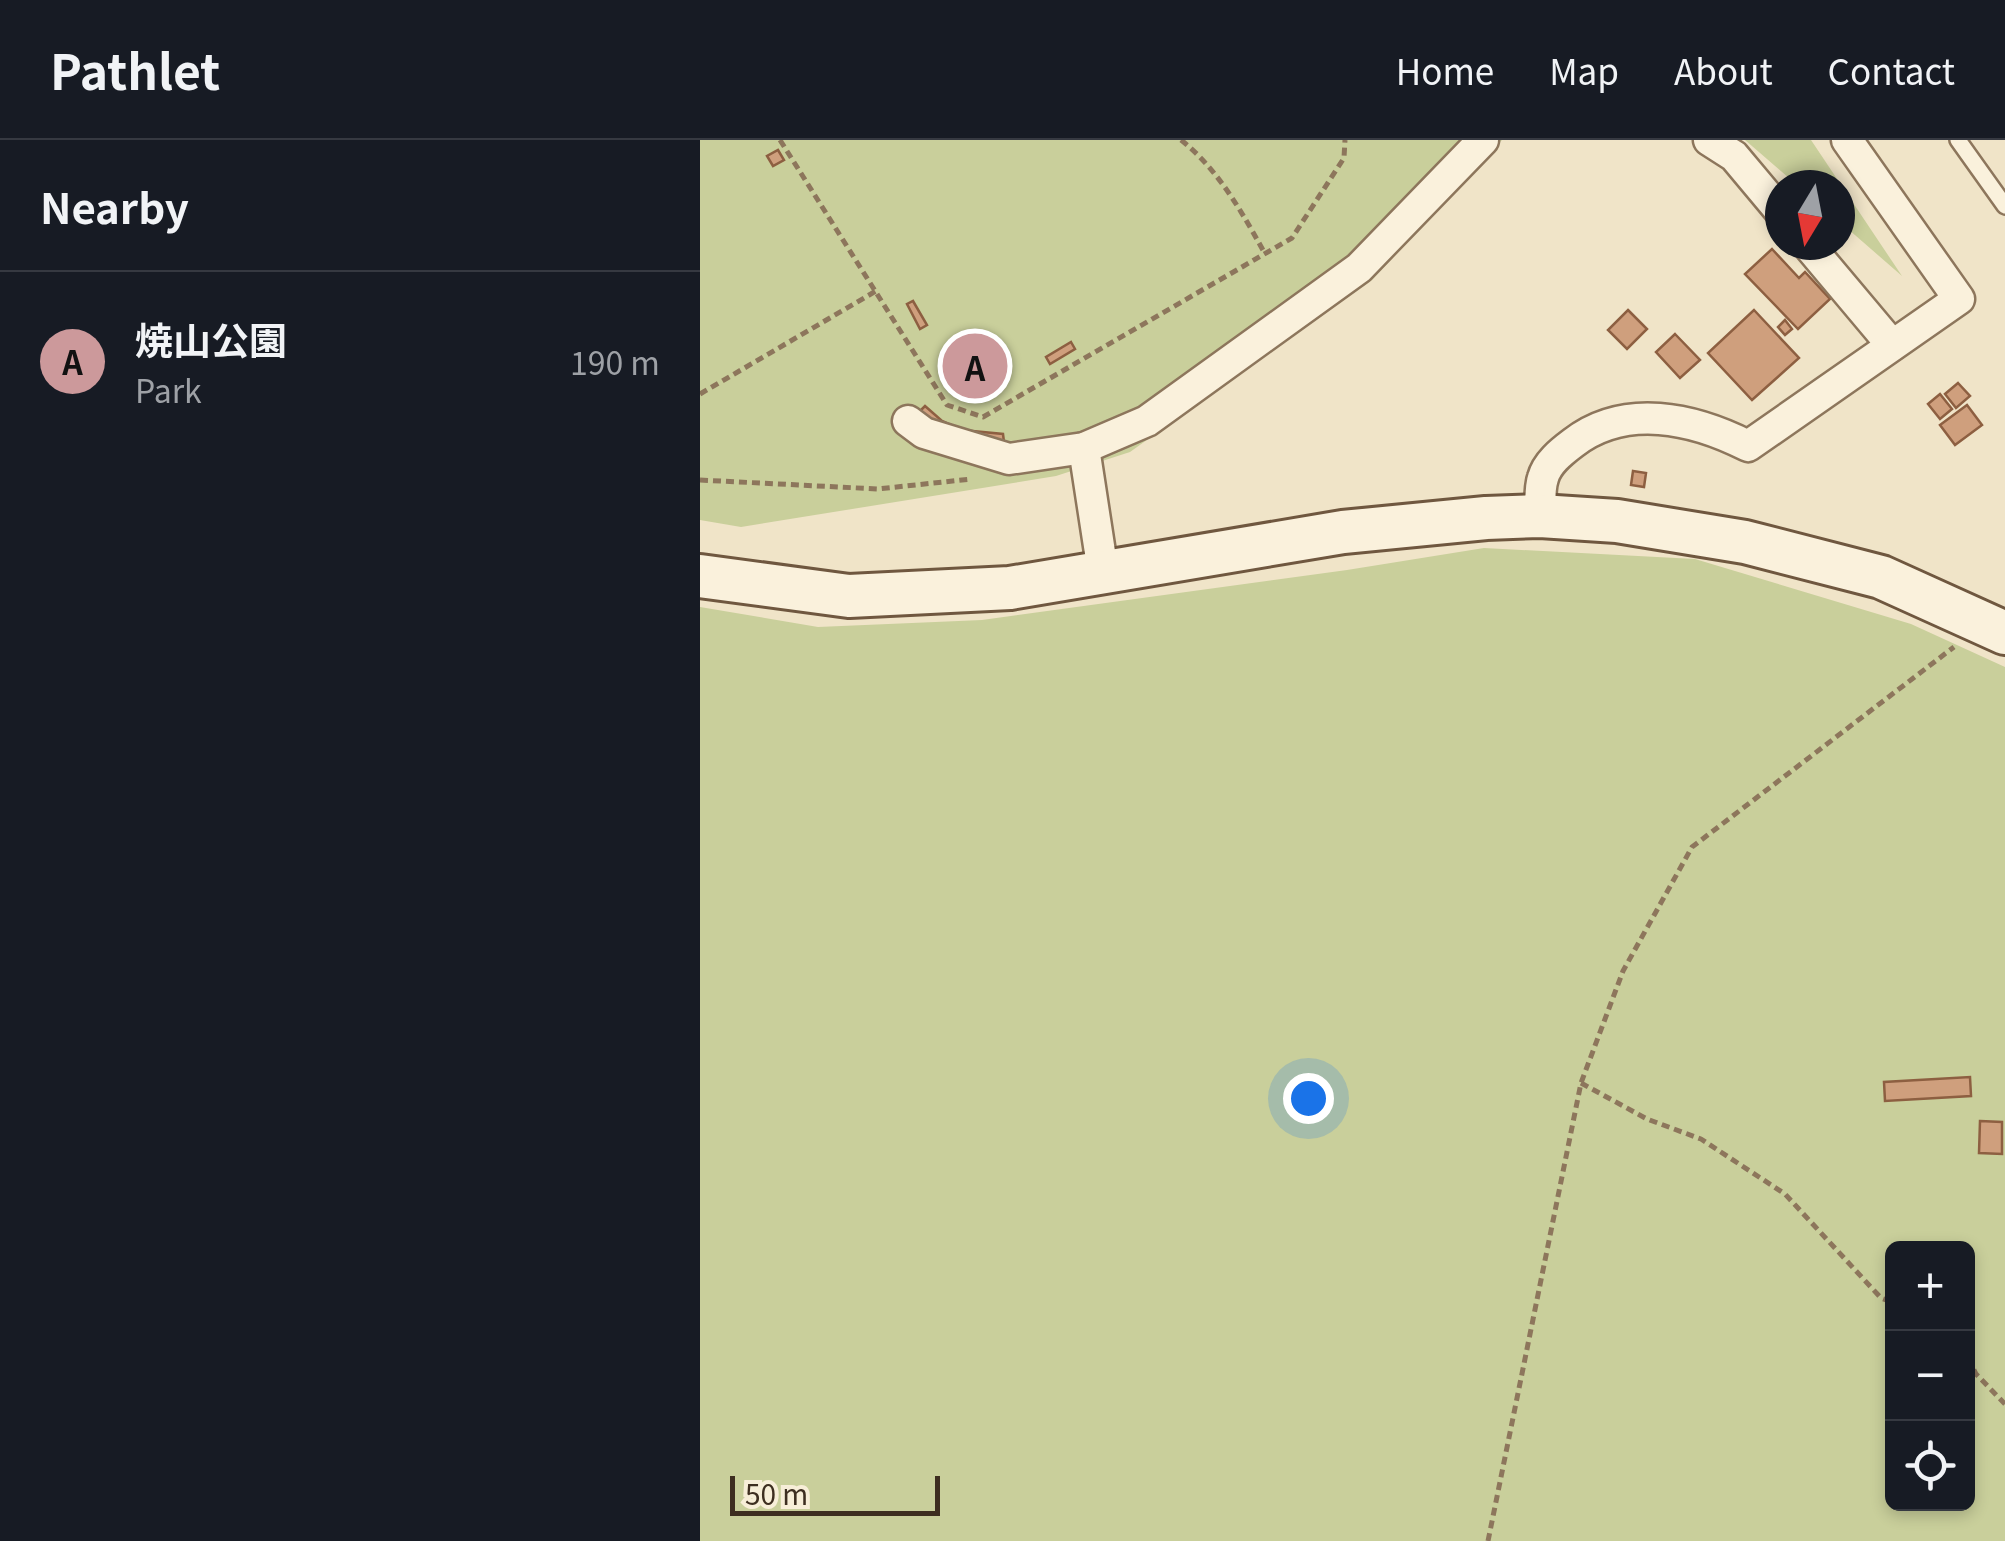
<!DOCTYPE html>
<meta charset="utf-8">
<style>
:root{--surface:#171b24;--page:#20242c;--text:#f1f3f6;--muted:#9ea1a6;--line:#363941;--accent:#cc999b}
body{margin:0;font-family:Georgia,"Noto Sans JP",serif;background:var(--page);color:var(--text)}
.controls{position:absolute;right:30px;bottom:30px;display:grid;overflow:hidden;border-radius:15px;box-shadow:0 5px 15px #0003}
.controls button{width:90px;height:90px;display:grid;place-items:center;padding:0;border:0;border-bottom:2px solid var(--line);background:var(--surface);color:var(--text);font:50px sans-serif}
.compass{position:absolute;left:1065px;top:30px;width:90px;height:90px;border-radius:50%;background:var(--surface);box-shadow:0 5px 15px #0003;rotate:190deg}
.scale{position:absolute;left:30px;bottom:25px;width:210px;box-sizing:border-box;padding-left:10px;border:5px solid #3d2e20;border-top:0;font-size:28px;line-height:35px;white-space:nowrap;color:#3d2e20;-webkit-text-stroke:8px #f7eed8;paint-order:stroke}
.you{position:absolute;left:608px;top:958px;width:35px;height:35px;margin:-25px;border:8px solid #fff;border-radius:50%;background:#1a73e8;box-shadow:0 0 0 15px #1a73e833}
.badge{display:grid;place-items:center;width:65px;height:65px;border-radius:50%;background:var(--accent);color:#111;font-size:32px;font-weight:700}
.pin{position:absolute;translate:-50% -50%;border:5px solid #fff;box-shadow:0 2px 10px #0006}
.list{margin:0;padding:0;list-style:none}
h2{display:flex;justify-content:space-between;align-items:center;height:130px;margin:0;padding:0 40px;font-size:42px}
h2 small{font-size:32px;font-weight:400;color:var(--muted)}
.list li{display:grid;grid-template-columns:65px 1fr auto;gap:30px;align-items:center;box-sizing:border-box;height:180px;padding:0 40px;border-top:2px solid var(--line)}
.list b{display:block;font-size:38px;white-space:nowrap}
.list p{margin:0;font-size:32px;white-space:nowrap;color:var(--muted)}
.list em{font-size:32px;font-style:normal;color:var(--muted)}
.icon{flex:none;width:55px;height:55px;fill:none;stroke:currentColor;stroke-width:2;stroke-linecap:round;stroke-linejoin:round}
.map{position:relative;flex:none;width:1305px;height:1401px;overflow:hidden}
header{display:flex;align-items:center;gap:60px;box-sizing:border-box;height:140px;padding:0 50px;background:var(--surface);border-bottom:2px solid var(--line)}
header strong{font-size:48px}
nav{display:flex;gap:55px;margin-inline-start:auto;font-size:35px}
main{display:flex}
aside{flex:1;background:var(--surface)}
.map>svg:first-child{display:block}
</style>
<header>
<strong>Pathlet</strong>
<nav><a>Home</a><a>Map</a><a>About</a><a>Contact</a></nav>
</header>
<main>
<aside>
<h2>Nearby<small></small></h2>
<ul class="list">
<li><span class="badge">A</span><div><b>焼山公園</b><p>Park</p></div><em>190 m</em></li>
</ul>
</aside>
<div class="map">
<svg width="1305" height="1401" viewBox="0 0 1305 1401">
<rect width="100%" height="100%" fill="#f0e4c8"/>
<g fill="#c9cf9b" fill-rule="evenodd">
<polygon points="0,0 802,0 672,140 430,312 356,336 41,387 0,380"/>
<polygon points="1045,0 1111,0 1202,136 1140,82 1140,45 1097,45"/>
<path d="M 784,408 L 995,419 L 1211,484 L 1305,527 L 1305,1401 L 0,1401 L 0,467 L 118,487 L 282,480 L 647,430 ZM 1192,1108 L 1268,1108 L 1268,1364 L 1192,1364 Z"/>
</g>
<g fill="#cf9f7d" stroke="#8d5f41" stroke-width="2.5">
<polygon points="78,10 84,20 73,26 67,16"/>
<polygon points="1072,109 1099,138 1105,132 1130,159 1098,189 1045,134"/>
<polygon points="213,161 227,185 220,189 207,164"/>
<polygon points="928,170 947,189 927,209 908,190"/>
<polygon points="1054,170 1099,218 1052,260 1008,213"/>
<polygon points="1085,180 1092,189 1085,195 1078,187"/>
<polygon points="975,194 1000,220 980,238 956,212"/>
<polygon points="371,202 375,209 350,224 346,217"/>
<polygon points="1258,243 1270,256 1256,268 1245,254"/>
<polygon points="1240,254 1252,269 1240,279 1228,264"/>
<polygon points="1267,265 1282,285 1255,305 1240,285"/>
<polygon points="225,266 242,281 262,290 303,294 304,302 283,302 238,287 220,271"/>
<polygon points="933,331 946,333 944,347 931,345"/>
<polygon points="1270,937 1271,956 1185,961 1184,942"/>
<polygon points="1280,981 1302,982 1302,1014 1279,1013"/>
</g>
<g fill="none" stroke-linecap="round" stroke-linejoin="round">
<g stroke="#8d765c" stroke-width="20">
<polyline id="lane" points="1258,0 1305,66"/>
</g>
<g stroke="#8d765c" stroke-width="35">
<g id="street">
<polyline points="1009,0 1034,16 1080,71"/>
<polyline points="1108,105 1192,205"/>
<polyline points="208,281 224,293 309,319 384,308 447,281 659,128 783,0"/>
<polyline points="384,308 403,432"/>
<path d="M 840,376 C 841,365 839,349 843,338 C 847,323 861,312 873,303 C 925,263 993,278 1048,306 L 1259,159 L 1147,0"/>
</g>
</g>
<g stroke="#6f573f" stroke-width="48">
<polyline id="secondary" points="0,436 149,456 310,448 643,392 786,378 840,376 917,381 1045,402 1181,437 1305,493"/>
</g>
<g stroke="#8d765c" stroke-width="5" stroke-dasharray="8 5" stroke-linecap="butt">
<polyline points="80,0 247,265 283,277 592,98 644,18 645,0"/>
<path d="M 481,0 C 517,28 542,72 564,112"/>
<polyline points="0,254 176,151"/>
<polyline points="0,340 178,349 271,339"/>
<polyline points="881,943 947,979 1001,999 1085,1054 1181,1158 1192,1162"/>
<polyline points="1268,1218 1276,1234 1305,1264"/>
<polyline points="788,1401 881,943 923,831 992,707 1254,507"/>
</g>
<use href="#lane" stroke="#faf1dc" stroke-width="15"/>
<use href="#street" stroke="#faf1dc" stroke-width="30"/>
<use href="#secondary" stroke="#faf1dc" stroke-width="42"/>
</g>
</svg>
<div class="controls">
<button>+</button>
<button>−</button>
<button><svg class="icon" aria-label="locate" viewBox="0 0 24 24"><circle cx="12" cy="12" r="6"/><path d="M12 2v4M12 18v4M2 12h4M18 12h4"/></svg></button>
</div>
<svg class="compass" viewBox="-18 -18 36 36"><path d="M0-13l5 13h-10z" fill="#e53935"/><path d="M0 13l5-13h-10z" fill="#9ea1a6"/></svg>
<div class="scale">50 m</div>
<div class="you"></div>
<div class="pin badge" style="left:275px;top:226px">A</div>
</div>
</main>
